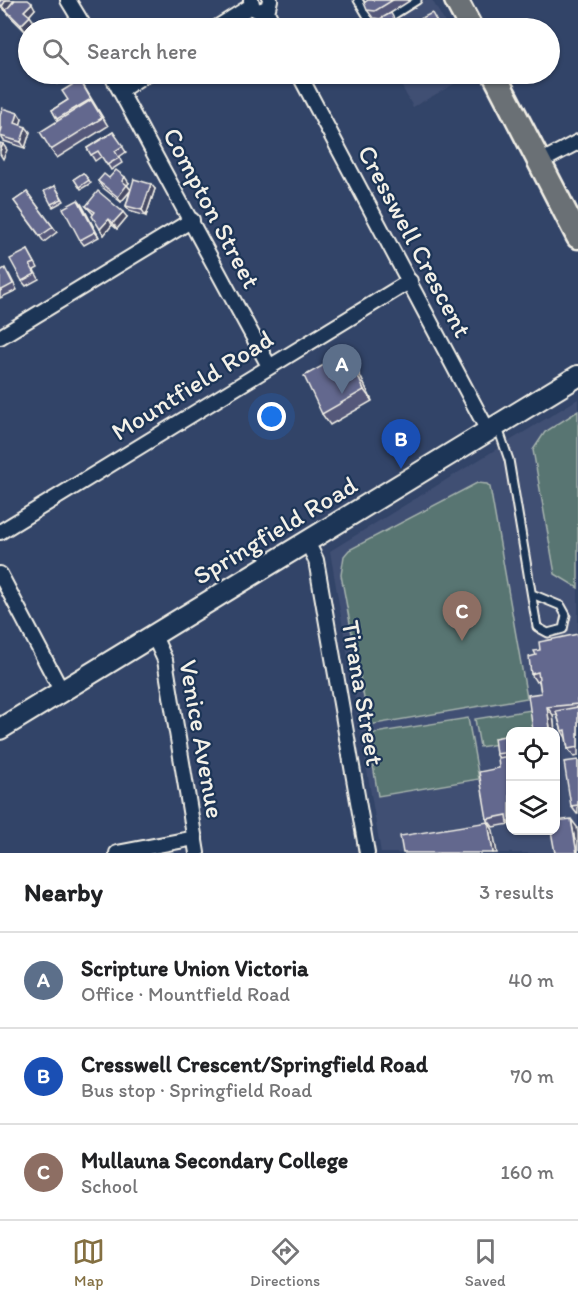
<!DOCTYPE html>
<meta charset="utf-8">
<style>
:root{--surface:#fff;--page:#f6f6f6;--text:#202124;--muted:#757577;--line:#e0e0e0;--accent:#847042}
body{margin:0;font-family:Itim,sans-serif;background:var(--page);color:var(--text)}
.controls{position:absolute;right:18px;bottom:18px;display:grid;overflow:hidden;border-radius:12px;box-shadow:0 2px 4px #0004}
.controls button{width:54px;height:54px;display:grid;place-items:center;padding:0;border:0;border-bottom:2px solid var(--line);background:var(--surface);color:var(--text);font:30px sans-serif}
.you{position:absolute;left:272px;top:417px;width:21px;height:21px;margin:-15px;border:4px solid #fff;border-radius:50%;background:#1a73e8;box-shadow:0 0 0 9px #1a73e833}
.badge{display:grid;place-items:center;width:39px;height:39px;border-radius:50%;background:var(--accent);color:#fff;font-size:20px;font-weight:700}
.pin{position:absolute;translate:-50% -50px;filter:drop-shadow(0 2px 3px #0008)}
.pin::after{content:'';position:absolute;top:32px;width:21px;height:18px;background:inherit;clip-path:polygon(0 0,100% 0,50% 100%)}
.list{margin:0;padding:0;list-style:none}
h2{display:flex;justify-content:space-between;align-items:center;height:78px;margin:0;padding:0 24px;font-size:26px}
h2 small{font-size:20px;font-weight:400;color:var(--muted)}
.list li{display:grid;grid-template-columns:39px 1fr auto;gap:18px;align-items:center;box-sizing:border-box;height:96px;padding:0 24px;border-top:2px solid var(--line)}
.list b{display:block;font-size:22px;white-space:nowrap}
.list p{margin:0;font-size:20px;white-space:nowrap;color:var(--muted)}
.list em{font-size:20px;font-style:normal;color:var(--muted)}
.icon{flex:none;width:33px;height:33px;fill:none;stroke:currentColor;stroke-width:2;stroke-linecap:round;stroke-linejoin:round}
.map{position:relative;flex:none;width:578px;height:853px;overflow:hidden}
.search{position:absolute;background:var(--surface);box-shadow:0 2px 4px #0004;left:18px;right:18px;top:18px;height:66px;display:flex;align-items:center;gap:15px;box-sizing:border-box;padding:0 21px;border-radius:33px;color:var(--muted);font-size:22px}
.sheet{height:366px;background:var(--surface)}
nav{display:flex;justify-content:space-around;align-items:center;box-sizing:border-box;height:84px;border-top:2px solid var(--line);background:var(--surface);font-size:16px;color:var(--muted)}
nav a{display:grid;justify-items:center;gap:3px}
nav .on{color:var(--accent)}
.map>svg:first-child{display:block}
</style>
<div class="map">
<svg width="578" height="853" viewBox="0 0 578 853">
<rect width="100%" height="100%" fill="#324468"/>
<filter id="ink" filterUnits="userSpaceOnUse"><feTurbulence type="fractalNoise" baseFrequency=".0167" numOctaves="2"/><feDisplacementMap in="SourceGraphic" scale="12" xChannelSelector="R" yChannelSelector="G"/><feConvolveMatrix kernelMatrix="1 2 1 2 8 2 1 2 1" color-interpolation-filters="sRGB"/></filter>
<g filter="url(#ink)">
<g fill="#414f73" fill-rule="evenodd">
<polygon points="354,0 432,0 448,28 371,28"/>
<polygon points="395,74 472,74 413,107"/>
<path d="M 578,399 L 578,853 L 381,853 L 330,551 ZM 510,732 L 556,732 L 556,830 L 510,830 Z"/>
</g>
<g fill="#587572" stroke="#a6b3ad" stroke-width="1.5">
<polygon points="578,411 578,588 555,574 533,450 545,432"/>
<polygon points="477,483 487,484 490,487 527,698 369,725 341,575 344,556 349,550"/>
<polygon points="531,710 535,731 510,732 510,742 480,747 475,719"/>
<polygon points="468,718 479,779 378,796 368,734"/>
</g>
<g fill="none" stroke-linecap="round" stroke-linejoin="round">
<g stroke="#f4f1e8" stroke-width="11">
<g id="lane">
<polyline points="358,0 374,27 417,0"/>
<polyline points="498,428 509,460 537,627 548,633 563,629 566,615 561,606 532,594"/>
</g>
</g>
<g stroke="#f4f1e8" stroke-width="18">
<g id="street">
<polyline points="68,0 85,28"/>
<polyline points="251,0 253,8 259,11 268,8 270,0"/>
<polyline points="266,10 275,28"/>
<polyline points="216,28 251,6"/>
<polyline points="111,74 269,366"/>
<polyline points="299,74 488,431"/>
<polyline points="121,90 146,74"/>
<polyline points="540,162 578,142"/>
<polyline points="0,337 192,220"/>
<polyline points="0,532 410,281"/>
<polyline points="307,542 316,560 367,853"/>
<polyline points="0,574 62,692"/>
<polyline points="154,636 165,660 197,853"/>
<polyline points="117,853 195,838"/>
</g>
</g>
<g stroke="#f4f1e8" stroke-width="24">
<polyline id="secondary" points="0,729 578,376"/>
</g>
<g stroke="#f4f1e8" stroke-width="27">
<g id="primary">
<polyline points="456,0 471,28"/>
<polyline points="494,74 578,237"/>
</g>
</g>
<use href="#lane" stroke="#1d3557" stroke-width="7"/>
<use href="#street" stroke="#1d3557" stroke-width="14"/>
<use href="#secondary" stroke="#1d3557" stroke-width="20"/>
<use href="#primary" stroke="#6a7074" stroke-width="22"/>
</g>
<g fill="#55597a" stroke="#f4f1e8" stroke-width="1.5">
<polygon points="0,0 14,0 10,6 35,9 29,16 34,22 25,31 10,16 6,11 0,7"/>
<polygon points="368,0 411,0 386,16 397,21 373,18 367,10"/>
<polygon points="41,74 70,74 71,76 58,84 52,75 45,79"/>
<polygon points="80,80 108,126 57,158 51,150 58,121 52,110 68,100"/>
<polygon points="0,116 22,119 20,125 30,132 25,148 4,141 0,135 1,132 0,131"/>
<polygon points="113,132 126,152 119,157 122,163 111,170 102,156 95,161 87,148"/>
<polygon points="83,173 91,183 81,189 74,179"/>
<polygon points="109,178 129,183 127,185 131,190 155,189 146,216 129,211 126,206 130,191 121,202 102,187 98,181"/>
<polygon points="55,186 64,201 53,207 51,204"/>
<polygon points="27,192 57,232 44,242 14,201"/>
<polygon points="78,200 99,237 84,245 80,240"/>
<polygon points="86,206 127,217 117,229 112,225 104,235 93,214"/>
<polygon points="28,250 38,268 34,270 39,279 26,286 22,281"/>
<polygon points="0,271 9,274 17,290 0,298"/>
<polygon points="354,363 372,401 330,425 322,414"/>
<polygon points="578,634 578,756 574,757 568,749 566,738 562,731 557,715 553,715 555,732 532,732 533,731 541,693 539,681 536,682 531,674 536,655 540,650"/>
<polygon points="510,735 510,826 509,824 493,827 487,819 499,768 499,758 496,754"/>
<polygon points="578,760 578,814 577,814 571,806"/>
</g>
<g fill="#454963" stroke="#f4f1e8" stroke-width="1.5">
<polygon points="6,0 14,0 6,11 2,6"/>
<polygon points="32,3 35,9 28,17 24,11"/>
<polygon points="30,16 34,22 25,31 21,25"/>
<polygon points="18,113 22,119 19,129 15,123"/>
<polygon points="26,127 30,132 25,148 21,142"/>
<polygon points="3,144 7,150 3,159 0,154 0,151"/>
<polygon points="125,177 129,183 127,185 131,190 121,202 118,197 122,181"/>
<polygon points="151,184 155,189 146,216 142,210"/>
<polygon points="78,200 82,205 99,237 95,232"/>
<polygon points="123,212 127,217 117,229 113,223"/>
<polygon points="109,219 112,225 104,235 100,229"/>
<polygon points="347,352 354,363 372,401 364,390"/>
<polygon points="547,707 553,715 555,732 553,732 550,728"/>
<polygon points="571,819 577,827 578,833 578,853 577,853"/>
<polygon points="488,822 493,830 497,853 493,853"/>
</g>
<g fill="#63688e" stroke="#f4f1e8" stroke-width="1.5">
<polygon points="0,0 6,0 2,6 0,4"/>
<polygon points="15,0 28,0 32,3 24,11 30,16 21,25 6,10"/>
<polygon points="368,0 393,0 375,11 367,10 364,3"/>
<polygon points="391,13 399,28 377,28 374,22"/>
<polygon points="432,13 440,28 425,28 420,19"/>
<polygon points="28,39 28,51 23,43"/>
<polygon points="51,74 62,74 54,78"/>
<polygon points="80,80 91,99 57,119 52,110 68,100 62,91"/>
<polygon points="91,100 102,118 51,150 40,132"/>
<polygon points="2,108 18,113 15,123 26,127 21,142 0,136 2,128 0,128 0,116"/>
<polygon points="113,132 123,146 115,151 119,158 107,165 98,151 91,155 87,148"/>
<polygon points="0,143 3,144 0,151"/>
<polygon points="116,170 125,177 122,181 127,185 118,197 98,181 104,174 109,178"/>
<polygon points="83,173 89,180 79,187 74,179"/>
<polygon points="134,179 151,184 142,210 126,206"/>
<polygon points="55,186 62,199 51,204 44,191"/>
<polygon points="98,191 123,212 113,223 109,219 100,229 92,216 95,212 86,206"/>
<polygon points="27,192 53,227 40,236 14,201"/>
<polygon points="78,200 95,232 80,240 63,208"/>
<polygon points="28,250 35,263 30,265 35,274 22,281 10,259"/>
<polygon points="5,268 13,284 0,291 0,271"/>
<polygon points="347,352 364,390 322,414 304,376"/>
<polygon points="578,634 578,700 577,700 578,704 547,707 550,728 533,731 528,695 541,693 538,672 531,674 529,657 536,655 534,651 540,650 539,642"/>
<polygon points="578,707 578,747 568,749 565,730 562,731 556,711"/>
<polygon points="510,735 510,752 496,754 494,738"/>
<polygon points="510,756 510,822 508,823 507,815 487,819 479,772 499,768 498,758"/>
<polygon points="578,760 578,805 571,806 564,762"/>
<polygon points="571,819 577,853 555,853 551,831 555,831 555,821"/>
<polygon points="488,822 493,853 403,853 400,836"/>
</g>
</g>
<g text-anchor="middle" stroke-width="4.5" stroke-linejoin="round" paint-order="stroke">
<g font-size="26" fill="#f4f1e8" stroke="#1d3557">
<text transform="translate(212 208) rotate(62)" y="9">Compton Street</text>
<text transform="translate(415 241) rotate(62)" y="9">Cresswell Crescent</text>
<text transform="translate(192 385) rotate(-32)" y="9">Mountfield Road</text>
<text transform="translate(275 530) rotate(-31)" y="9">Springfield Road</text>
<text transform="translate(363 693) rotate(80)" y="9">Tirana Street</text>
<text transform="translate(202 739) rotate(80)" y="9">Venice Avenue</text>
</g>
</g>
</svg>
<div class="controls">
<button><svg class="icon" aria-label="locate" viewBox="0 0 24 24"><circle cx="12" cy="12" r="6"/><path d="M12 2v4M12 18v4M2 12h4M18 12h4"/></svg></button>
<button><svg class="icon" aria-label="layers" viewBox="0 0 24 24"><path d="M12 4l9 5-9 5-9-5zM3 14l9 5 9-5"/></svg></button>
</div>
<div class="you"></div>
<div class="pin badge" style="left:342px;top:394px;background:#5c6f8a">A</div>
<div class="pin badge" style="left:401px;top:469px;background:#1a4fb4">B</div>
<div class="pin badge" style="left:462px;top:641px;background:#8d6e63">C</div>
<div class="search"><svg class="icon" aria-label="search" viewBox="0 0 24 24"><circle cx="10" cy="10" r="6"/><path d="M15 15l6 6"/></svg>Search here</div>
</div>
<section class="sheet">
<h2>Nearby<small>3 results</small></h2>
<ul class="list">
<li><span class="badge" style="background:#5c6f8a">A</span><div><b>Scripture Union Victoria</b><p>Office · Mountfield Road</p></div><em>40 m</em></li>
<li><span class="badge" style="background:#1a4fb4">B</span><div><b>Cresswell Crescent/Springfield Road</b><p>Bus stop · Springfield Road</p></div><em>70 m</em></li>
<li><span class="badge" style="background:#8d6e63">C</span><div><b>Mullauna Secondary College</b><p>School</p></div><em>160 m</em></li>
</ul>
</section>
<nav>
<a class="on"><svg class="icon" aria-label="map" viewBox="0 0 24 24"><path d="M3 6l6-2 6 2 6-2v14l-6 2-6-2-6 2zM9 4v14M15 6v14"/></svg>Map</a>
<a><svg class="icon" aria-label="directions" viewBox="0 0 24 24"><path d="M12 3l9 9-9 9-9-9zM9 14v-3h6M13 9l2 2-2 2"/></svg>Directions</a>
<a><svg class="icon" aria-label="saved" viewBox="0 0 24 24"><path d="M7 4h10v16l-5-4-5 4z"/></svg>Saved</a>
</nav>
